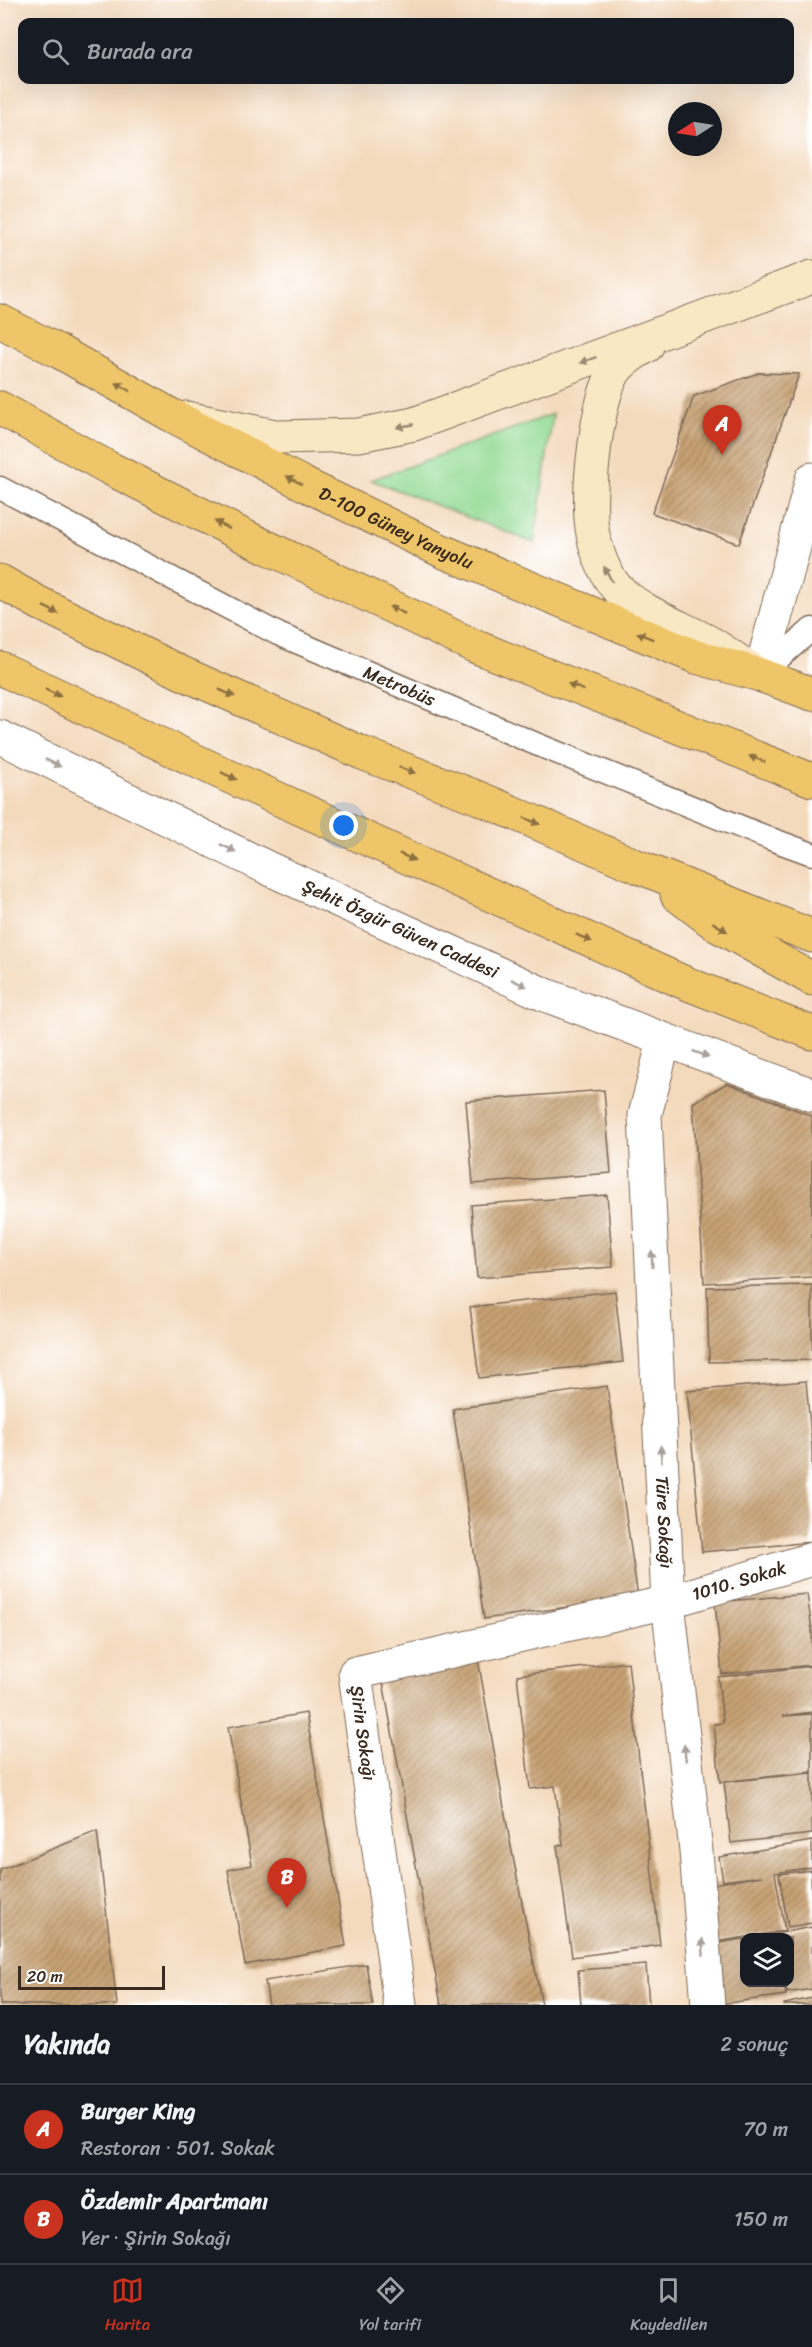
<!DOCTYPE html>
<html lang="tr">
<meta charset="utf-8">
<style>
:root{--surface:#171b24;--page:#242831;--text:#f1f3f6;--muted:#9ea1a6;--line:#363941;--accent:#c8321e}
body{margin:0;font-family:Sriracha,sans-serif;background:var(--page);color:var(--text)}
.controls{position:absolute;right:18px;bottom:18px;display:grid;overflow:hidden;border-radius:12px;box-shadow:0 6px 24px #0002}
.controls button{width:54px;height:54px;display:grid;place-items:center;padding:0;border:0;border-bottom:2px solid var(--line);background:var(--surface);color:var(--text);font:30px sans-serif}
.compass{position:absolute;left:668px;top:102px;width:54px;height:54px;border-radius:50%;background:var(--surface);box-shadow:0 6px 24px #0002;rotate:258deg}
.scale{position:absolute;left:18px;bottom:15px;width:147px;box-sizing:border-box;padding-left:6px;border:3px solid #3b2a1e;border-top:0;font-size:16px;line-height:21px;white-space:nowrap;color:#3b2a1e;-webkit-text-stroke:4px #fff;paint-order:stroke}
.you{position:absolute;left:344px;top:826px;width:21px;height:21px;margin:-15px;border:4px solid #fff;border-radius:50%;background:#1a73e8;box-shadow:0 0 0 9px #1a73e833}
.badge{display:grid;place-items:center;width:39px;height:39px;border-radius:50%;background:var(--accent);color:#fff;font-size:20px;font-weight:700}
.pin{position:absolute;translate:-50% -50px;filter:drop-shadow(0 2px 3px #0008)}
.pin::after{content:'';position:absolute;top:32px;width:21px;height:18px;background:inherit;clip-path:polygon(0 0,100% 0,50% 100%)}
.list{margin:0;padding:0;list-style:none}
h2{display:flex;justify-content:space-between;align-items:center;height:78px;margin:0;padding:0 24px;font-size:26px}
h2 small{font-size:20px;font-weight:400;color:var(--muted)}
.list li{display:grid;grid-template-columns:39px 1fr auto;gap:18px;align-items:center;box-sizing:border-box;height:90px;padding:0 24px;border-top:2px solid var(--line)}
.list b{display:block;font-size:22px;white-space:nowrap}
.list p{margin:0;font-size:20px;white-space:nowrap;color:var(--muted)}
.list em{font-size:20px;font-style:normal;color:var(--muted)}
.icon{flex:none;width:33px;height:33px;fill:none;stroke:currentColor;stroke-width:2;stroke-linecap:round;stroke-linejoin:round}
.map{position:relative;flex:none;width:812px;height:2005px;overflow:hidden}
.search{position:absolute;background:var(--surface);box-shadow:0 6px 24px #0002;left:18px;right:18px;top:18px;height:66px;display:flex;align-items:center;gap:15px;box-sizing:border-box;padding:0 21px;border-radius:12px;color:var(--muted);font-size:22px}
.sheet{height:258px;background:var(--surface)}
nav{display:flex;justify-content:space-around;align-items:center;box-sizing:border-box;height:84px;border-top:2px solid var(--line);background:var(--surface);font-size:16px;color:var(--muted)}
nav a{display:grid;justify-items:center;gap:3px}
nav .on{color:var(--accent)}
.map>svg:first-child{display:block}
</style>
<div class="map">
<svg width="812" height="2005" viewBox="0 0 812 2005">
<defs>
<pattern id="building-hatch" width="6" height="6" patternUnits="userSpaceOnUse" patternTransform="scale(1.5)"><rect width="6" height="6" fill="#c7a274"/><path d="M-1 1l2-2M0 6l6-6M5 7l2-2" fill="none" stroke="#a3845f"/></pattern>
</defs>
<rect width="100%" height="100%" fill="#fff"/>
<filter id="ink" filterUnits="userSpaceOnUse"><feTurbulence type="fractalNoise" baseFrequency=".0167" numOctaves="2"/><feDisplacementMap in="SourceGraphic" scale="12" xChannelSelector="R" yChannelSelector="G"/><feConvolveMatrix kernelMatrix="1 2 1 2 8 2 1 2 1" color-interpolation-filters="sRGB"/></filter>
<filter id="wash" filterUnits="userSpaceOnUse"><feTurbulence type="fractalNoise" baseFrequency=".008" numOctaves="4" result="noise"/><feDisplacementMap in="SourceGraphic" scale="24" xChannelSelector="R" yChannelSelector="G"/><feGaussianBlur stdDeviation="1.35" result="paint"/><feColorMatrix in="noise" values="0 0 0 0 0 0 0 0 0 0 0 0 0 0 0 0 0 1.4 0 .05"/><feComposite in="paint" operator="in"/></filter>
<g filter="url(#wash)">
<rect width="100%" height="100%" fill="#f4dabd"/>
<polygon fill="#94db95" stroke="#68825a" stroke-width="1.5" points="553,414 534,543 371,480"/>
<g id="blocks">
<g fill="url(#building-hatch)">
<polygon points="758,373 799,374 739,544 652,513 694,396"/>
<polygon points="727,1083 812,1116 812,1277 704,1283 693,1103"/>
<polygon points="604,1090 611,1173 473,1184 466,1101"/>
<polygon points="607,1195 613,1267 477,1278 471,1205"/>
<polygon points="812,1285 812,1360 709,1362 707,1287"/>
<polygon points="615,1291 623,1362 479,1378 470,1307"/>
<polygon points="806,1381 812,1449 812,1542 702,1552 687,1391"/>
<polygon points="607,1386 638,1597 484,1619 453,1409"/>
<polygon points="807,1594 812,1630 812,1665 722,1674 715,1602"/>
<polygon points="478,1659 508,1831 542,2005 441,2005 382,1676"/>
<polygon points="628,1662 660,1945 572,1957 557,1845 563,1845 555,1786 530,1789 517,1675"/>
<polygon points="812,1666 812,1712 783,1716 812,1714 812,1772 720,1782 714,1724 723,1723 718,1677"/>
<polygon points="306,1713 346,1946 245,1965 228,1870 252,1865 228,1727"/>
<polygon points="812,1773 812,1834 731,1843 724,1782"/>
<polygon points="97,1831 117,2005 0,2005 0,1870"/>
<polygon points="812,1841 812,1867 775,1873 785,1931 715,1942 706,1885 762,1876 723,1881 719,1857"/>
<polygon points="811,1870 812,1923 788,1927 779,1874"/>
<polygon points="812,1927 812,1989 787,1993 785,1983 790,1982 790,1938 764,1936"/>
<polygon points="744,1939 744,1983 784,1983 786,1995 721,2004 712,1944"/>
<polygon points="366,1964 373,2005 269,2005 265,1981"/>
<polygon points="646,1965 649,2005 581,2005 578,1970"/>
<polygon points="812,1998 812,2005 784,2005 784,2004"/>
</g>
</g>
</g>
<g filter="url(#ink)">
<use href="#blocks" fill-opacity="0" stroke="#7c6856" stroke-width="1.5"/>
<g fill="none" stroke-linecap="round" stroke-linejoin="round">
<g stroke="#7c6856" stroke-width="25">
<g id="service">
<path id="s1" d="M 0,488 L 278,634 L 536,744 L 771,839 L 812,854"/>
<polyline points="760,675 812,629"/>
</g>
</g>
<g stroke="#7c6856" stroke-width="35">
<g id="minor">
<polyline points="760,675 812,479"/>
<path id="s2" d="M 0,737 L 272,870 L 543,994 L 812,1095"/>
<path id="s3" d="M 664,1041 L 645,1115 L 668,1602 L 696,1851 L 708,2005"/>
<path id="s4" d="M 400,2005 L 355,1673 L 668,1602 L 812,1559"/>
</g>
</g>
<g stroke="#7c6856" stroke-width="35">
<g id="secondary">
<path d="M 647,346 C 637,351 621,362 615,371 C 596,399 587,494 592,528 C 594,545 604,574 616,587 C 638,612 685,628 714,645 C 727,653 739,662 752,670"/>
<polyline points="186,418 280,437 359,435 414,424 812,277"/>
</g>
</g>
<g stroke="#7c6856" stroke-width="35">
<g id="primary">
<path id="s5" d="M 0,321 L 58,351 L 171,415 L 304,484 L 442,551 L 696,657 L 760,675 L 812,694"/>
<polyline points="0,668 228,776 683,982 812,1033"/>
</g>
</g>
<g stroke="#7c6856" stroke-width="35">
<g id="trunk">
<polyline points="0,408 109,468 252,540 474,646 812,780"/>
<polyline points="0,581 39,603 182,673 362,753 479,798 639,867 812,936"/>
<polyline points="677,895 718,926 812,979"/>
</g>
</g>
<use href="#service" stroke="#fff" stroke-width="22"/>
<use href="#minor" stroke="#fff" stroke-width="33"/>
<use href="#secondary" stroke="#f8e8c3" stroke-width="33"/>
<use href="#primary" stroke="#eec569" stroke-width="33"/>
<use href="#trunk" stroke="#eec569" stroke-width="33"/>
</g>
<defs><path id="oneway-solid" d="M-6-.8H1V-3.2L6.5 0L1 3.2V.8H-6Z" transform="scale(1.5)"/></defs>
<g fill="#9a8970">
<use href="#oneway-solid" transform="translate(588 360) rotate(160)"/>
<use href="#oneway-solid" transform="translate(405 426) rotate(169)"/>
<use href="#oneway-solid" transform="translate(608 574) rotate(-118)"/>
</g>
<g fill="#8c7040">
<use href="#oneway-solid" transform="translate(123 387) rotate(-150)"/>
<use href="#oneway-solid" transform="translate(294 480) rotate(-152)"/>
<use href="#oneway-solid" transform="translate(222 525) rotate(-153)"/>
<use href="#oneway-solid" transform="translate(51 610) rotate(26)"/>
<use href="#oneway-solid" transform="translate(397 610) rotate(-155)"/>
<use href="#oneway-solid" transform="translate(645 636) rotate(-158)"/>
<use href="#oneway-solid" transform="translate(576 687) rotate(-158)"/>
<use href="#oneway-solid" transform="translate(53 693) rotate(25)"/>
<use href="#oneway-solid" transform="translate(227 693) rotate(24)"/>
<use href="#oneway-solid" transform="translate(757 759) rotate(-159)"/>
<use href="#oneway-solid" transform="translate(407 770) rotate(21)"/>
<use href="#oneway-solid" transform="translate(229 776) rotate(25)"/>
<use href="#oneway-solid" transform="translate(532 821) rotate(23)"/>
<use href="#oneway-solid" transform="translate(407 857) rotate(24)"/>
<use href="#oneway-solid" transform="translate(720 927) rotate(32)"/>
<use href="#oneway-solid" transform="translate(584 938) rotate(24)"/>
</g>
<g fill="#a79f9a">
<use href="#oneway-solid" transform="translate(53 763) rotate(26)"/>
<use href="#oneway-solid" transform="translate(228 848) rotate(26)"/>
<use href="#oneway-solid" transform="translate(519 983) rotate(25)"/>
<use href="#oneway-solid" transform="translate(701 1054) rotate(20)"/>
<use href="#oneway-solid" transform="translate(652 1259) rotate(-93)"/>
<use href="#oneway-solid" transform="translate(661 1454) rotate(-93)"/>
<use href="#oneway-solid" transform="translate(685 1753) rotate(-96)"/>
<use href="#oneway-solid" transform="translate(703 1947) rotate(-94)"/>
</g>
</g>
<g text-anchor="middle" stroke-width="5" stroke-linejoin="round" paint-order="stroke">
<g font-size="18" fill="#3b2a1e" stroke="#fff">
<text dy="6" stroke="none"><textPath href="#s5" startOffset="447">D-100 Güney Yanyolu</textPath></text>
<text dy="6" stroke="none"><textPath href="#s1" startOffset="446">Metrobüs</textPath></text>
<text dy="6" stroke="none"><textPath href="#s2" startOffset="444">Şehit Özgür Güven Caddesi</textPath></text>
<text dy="6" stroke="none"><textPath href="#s3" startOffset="484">Türe Sokağı</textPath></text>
<text dy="6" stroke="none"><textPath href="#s4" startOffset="730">1010. Sokak</textPath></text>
<text transform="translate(363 1733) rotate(82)" y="6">Şirin Sokağı</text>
</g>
</g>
</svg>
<div class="controls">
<button><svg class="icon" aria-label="layers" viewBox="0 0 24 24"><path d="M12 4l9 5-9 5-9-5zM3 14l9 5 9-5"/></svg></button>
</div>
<svg class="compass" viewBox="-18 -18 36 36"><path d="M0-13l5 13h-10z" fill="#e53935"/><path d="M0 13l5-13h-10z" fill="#9ea1a6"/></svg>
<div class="scale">20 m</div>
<div class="you"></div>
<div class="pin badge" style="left:722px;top:455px">A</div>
<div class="pin badge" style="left:287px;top:1908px">B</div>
<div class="search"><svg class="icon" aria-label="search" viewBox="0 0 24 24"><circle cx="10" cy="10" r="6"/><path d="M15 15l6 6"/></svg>Burada ara</div>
</div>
<section class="sheet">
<h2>Yakında<small>2 sonuç</small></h2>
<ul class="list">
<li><span class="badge">A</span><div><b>Burger King</b><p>Restoran · 501. Sokak</p></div><em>70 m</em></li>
<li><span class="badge">B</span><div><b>Özdemir Apartmanı</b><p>Yer · Şirin Sokağı</p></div><em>150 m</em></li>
</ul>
</section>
<nav>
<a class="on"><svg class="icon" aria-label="map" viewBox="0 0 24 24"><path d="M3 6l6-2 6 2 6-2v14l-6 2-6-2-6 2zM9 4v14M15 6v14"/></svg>Harita</a>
<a><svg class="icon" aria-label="directions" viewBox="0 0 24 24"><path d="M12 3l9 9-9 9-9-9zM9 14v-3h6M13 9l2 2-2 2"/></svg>Yol tarifi</a>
<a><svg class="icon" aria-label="saved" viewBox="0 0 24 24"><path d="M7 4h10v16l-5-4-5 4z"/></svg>Kaydedilen</a>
</nav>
